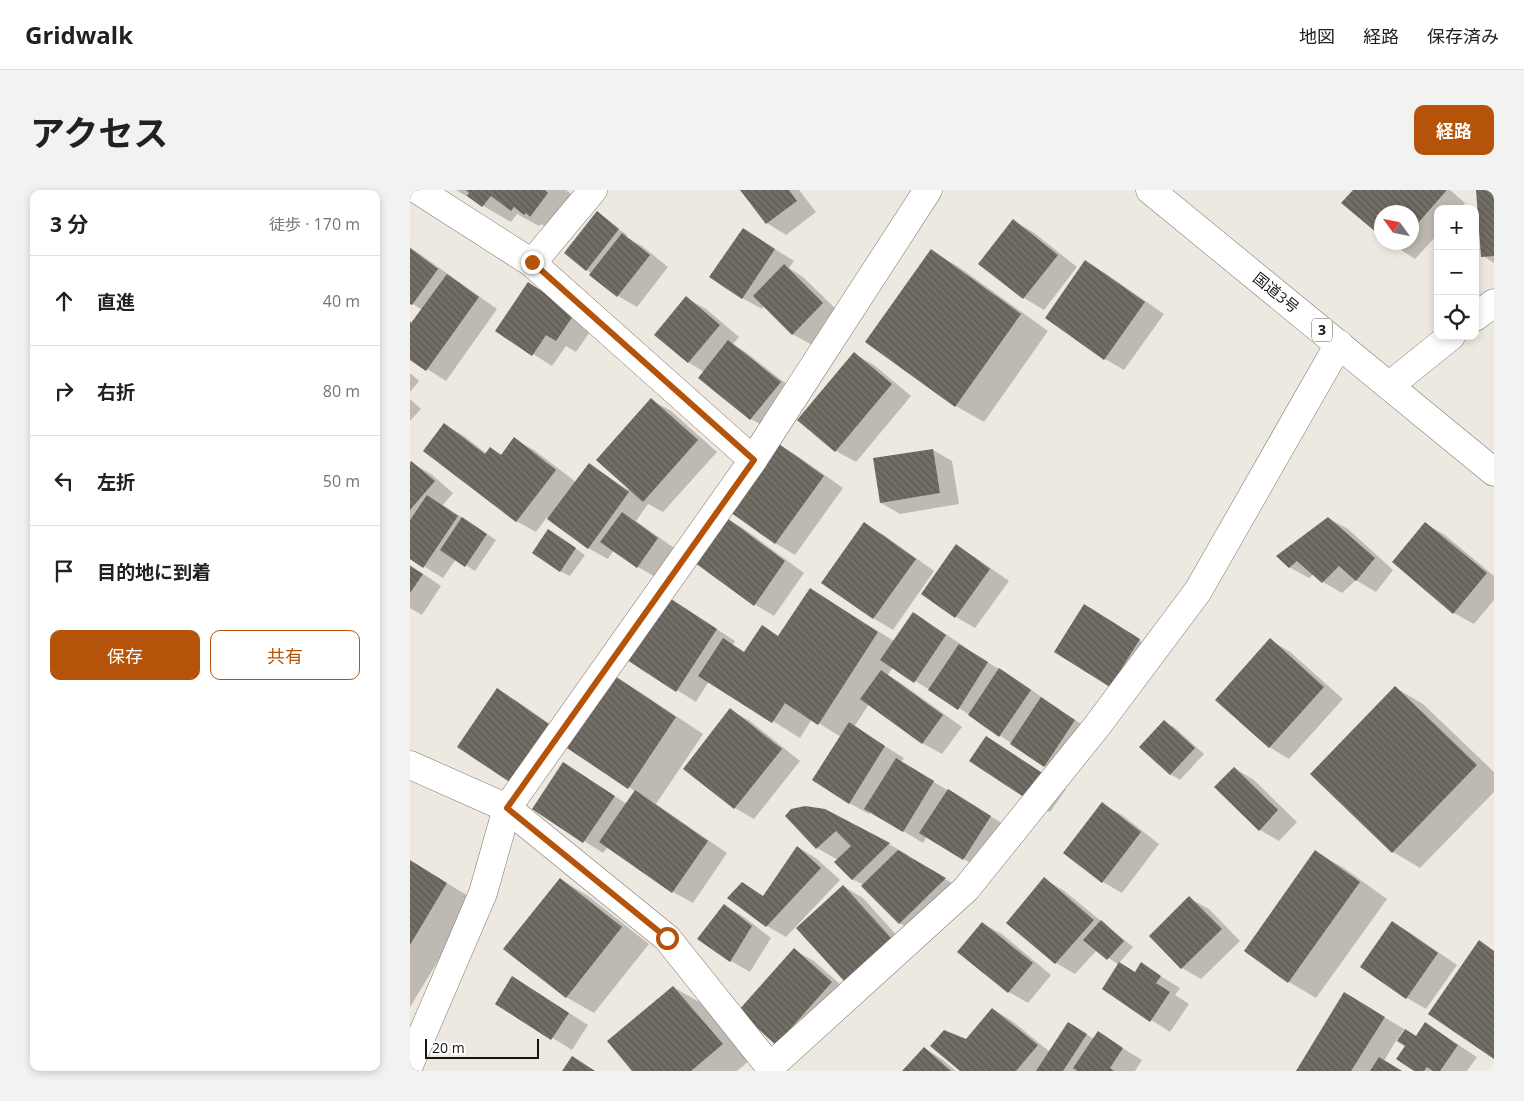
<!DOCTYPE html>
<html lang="ja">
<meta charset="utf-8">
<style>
:root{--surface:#fff;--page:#f2f2f2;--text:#202124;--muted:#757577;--line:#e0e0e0;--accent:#b45309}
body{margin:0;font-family:"Open Sans","Noto Sans JP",sans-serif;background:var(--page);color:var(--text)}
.controls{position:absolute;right:15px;top:15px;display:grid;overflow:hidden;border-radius:10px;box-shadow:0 2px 8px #0003}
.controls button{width:45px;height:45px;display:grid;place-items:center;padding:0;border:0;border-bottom:1px solid var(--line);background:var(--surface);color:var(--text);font:25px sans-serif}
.compass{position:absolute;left:964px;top:15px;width:45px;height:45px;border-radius:50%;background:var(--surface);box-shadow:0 2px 8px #0003;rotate:303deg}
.scale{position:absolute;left:15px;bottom:12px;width:114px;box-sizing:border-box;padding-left:5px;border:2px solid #161411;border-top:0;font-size:14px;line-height:18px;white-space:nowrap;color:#161411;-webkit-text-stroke:4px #fff;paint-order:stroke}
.stop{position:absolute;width:15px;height:15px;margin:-11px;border:4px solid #b45309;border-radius:50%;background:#fff}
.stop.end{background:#b45309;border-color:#fff;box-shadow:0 1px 5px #0008}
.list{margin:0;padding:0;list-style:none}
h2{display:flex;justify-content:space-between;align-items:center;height:65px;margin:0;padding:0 20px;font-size:21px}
h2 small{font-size:16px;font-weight:400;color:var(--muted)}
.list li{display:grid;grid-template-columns:32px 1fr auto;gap:15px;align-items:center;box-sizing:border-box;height:90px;padding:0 20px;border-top:1px solid var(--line)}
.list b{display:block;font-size:19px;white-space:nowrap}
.list em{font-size:16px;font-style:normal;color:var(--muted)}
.actions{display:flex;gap:10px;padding:15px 20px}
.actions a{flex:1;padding:11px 0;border:1px solid var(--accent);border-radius:10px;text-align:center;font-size:18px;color:var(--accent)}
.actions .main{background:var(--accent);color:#fff}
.icon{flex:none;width:28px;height:28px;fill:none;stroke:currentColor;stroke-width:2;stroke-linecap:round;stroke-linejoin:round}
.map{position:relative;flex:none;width:1084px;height:881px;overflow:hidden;border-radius:10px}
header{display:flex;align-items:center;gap:30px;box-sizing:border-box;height:70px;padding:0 25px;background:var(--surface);border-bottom:1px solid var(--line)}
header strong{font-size:24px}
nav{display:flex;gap:28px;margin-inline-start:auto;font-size:18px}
.intro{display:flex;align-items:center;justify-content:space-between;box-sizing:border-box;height:120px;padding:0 30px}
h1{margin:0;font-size:35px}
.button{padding:12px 22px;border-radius:10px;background:var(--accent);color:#fff;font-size:18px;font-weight:700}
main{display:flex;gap:30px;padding:0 30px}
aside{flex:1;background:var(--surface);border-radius:10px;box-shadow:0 2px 8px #0003}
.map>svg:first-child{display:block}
</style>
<header>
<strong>Gridwalk</strong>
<nav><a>地図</a><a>経路</a><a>保存済み</a></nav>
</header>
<div class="intro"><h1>アクセス</h1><a class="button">経路</a></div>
<main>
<aside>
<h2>3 分<small>徒歩 · 170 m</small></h2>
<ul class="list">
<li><svg class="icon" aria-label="ahead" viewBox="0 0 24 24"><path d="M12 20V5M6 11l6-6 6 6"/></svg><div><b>直進</b></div><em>40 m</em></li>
<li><svg class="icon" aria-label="right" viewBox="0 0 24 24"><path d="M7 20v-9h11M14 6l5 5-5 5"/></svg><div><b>右折</b></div><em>80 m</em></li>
<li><svg class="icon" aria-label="left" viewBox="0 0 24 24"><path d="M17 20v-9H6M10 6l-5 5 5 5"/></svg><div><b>左折</b></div><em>50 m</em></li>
<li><svg class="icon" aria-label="arrive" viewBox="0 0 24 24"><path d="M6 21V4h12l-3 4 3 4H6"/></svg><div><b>目的地に到着</b></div></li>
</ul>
<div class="actions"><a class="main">保存</a><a>共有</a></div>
</aside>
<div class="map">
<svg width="1084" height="881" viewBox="0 0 1084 881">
<defs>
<pattern id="building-back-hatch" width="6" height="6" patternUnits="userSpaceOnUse" patternTransform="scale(1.25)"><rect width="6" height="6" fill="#726e66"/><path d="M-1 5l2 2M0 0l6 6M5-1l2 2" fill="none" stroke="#5d5953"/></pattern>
</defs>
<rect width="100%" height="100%" fill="#eee9e0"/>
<g fill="#0003">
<polygon points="46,0 156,0 166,8 142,40 131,34 129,36 107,24 101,32"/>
<polygon points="331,0 389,0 406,22 376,45 357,33"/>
<polygon points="944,0 1040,0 1055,13 1049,19 1028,19 1028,44 1005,69 979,52 1002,52 1002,22 972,22"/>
<polygon points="1067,0 1084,0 1084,73 1073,66"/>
<polygon points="187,23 217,45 216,47 232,56 258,77 227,117 208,106 177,80"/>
<polygon points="604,31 623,42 667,77 634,120 614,108 570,74"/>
<polygon points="333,39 384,71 379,78 393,87 432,125 402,155 382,144 354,115 352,119 332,108"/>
<polygon points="0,57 87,119 36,191 0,168 0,131 3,133 12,120 0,112"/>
<polygon points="521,61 549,77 638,141 574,232 546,216"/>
<polygon points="676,72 695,83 754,124 714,180 695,169"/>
<polygon points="119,94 184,136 166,162 156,156 142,176 87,141"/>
<polygon points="276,108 296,119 329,147 323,154 337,163 389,204 360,240 341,229 294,182 278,172"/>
<polygon points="444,164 464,175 501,206 446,272 426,261 389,230"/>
<polygon points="0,183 9,191 0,202"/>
<polygon points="0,209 11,219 0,231"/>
<polygon points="241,210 261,221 307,262 253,322 238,314 226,331 267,360 247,388 228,377 204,360 198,369 178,358 137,327 126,342 106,331 34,234 54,246 77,264 81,259 92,265 104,249 124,260 166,292 179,274 218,300"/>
<polygon points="370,255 389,267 433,298 385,365 365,353"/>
<polygon points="523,260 542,271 549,314 490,324 471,313"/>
<polygon points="2,273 21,284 43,303 33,315 86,350 65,381 46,369 33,388 0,368 0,275"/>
<polygon points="313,327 333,338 394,383 364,426 344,414"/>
<polygon points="918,328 938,339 983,380 966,402 946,390 932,403 913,392 904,384 899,388 879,377"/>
<polygon points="454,334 474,345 524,381 483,440 463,428"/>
<polygon points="1016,334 1035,345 1084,386 1084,410 1064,434 1044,423 983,372"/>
<polygon points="148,346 175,365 160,386 150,381"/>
<polygon points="546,356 565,367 599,391 565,438 546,427"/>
<polygon points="0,375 31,396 12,425 0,418"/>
<polygon points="400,399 484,451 503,424 522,435 555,457 554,458 609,491 640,513 640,514 684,542 654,587 635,576 563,527 483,477 478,485 491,493 552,537 532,564 512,553 459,514 444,537 494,568 491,572 600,638 573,681 517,646 513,653 460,621 459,624 439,613 431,547 402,529 390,548 299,491 286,512 267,500 274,418 325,451 323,455 335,463 369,447"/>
<polygon points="694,427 748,462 700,496"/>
<polygon points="860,450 879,461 933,509 879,569 859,557"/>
<polygon points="202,485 230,502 293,544 246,614 317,663 283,713 263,702 198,657 193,663 124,619 153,573 217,614 226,602 87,500 107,511 160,548"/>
<polygon points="986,498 1013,514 1084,582 1084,602 1010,678 983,662"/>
<polygon points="320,520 340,531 390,571 344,629 325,618 274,579"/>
<polygon points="754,532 764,537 794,564 770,590 760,584"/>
<polygon points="577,548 656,599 640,622 621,610"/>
<polygon points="824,578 844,590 887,632 869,651 850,640"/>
<polygon points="692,614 712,625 749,654 712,703 693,692"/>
<polygon points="415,620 479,654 498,665 497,667 554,700 509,744 489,733 454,695 442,689 428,670 407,658 376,626"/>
<polygon points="388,657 407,669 430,690 376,747 357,736 332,694 354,707"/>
<polygon points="906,662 934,678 977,709 906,808 879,792"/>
<polygon points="0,671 65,710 0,817"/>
<polygon points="150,689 178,706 239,754 184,823 156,807"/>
<polygon points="634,689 653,700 723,757 709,773 726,783 731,774 770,798 765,805 779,814 760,842 693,799 709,775 687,760 665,784 646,773 597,733"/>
<polygon points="433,696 453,708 500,760 454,801 434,790"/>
<polygon points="779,708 799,719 830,751 791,789 772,778"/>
<polygon points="314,715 334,727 361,748 340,782 321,771 288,748"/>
<polygon points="982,732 1002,744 1047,775 1016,819 997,808 952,776"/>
<polygon points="572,733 592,744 641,785 618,813 599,802"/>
<polygon points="384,760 404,771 441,804 367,854"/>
<polygon points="263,797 291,813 340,870 327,881 224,881"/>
<polygon points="122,799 178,835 162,860 87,813"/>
<polygon points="954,815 994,839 989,847 990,848 1007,847 1016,834 1067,867 1057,881 1006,881 997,856 987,849 974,871 992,881 887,881"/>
<polygon points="583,819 602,831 640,862 668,839 684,849 688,843 732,870 725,881 670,881 667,880 666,881 552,881 556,851"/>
<polygon points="514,858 533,870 546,881 494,881"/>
</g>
<g fill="url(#building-back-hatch)">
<polygon points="56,0 135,0 138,3 120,27 116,23 114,25 104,17 101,21 81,6 72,17 57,6 59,3"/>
<polygon points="330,0 379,0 387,11 356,34"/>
<polygon points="943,0 1035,0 1036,1 1002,40 1002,22 972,22 972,47 931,13"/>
<polygon points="1066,0 1084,0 1084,66 1071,67"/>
<polygon points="187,21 209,39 176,81 154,63"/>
<polygon points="603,29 648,65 613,109 568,74"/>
<polygon points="333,38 365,59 332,109 299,87"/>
<polygon points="212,43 240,65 207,107 179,85"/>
<polygon points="978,52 991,52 985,59"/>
<polygon points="0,58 28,79 2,115 0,114"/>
<polygon points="521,59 611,124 545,217 455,152"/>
<polygon points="675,70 735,112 694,170 635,128"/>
<polygon points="374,74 413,113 382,145 343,106"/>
<polygon points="37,84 69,107 16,181 0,170 0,132 1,133"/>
<polygon points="118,92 165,123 146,151 136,145 122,166 85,141"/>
<polygon points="276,106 310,135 278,173 244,145"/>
<polygon points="318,150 371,192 340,230 288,188"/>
<polygon points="444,162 482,194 425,262 387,230"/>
<polygon points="241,208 288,250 233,312 186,270"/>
<polygon points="34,233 75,264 80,257 91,265 104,247 146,280 106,332 13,261"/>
<polygon points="369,254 414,286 365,354 320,322"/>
<polygon points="523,259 530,303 470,313 463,268"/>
<polygon points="1,271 25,291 0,320 0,273"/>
<polygon points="179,273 219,302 178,359 137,329"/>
<polygon points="17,305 48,326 13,378 0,369 0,330"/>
<polygon points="212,322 248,348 227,378 190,352"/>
<polygon points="313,325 375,371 344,416 281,370"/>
<polygon points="52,327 77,344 55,377 30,360"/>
<polygon points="918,327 965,368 946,391 929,376 912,393 887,371 879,378 866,366"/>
<polygon points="454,332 506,369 463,429 411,393"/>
<polygon points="1015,332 1077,383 1043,424 982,372"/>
<polygon points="138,339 166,358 150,382 122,363"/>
<polygon points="546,354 580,379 545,428 511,404"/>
<polygon points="0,376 13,384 0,403"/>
<polygon points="400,398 468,442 408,535 375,513 362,533 288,486 313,448 334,462 352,435 368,446"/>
<polygon points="255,405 307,439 266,502 214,468"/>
<polygon points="674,414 730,449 700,497 644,462"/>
<polygon points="503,422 536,445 504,493 470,470"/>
<polygon points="860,448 914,497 859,558 805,510"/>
<polygon points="549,454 578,472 548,520 518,500"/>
<polygon points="589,478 621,500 589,547 558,525"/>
<polygon points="471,480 533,525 512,554 450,509"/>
<polygon points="202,484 266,527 218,599 154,556"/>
<polygon points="985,496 1067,575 982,663 900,584"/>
<polygon points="87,498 140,535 101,593 47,557"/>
<polygon points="631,507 665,530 634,577 600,554"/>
<polygon points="320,518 372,559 324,619 273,579"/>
<polygon points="754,530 785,558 760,585 729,557"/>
<polygon points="439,532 475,556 439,614 402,590"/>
<polygon points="576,546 637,586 620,611 559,571"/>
<polygon points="486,568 524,591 493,642 454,619"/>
<polygon points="153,572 205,606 173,653 122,619"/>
<polygon points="824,577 868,620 849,641 804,597"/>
<polygon points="538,599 581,626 553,670 509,643"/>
<polygon points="225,600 298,651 262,703 189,652"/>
<polygon points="692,612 731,642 692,693 653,663"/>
<polygon points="395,616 415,619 480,653 442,690 424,672 441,656 426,641 406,659 375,626 381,619"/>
<polygon points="387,656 411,678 356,737 317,708 332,692 353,706"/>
<polygon points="488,660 536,688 489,734 451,696"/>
<polygon points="905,660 950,692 878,793 834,761"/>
<polygon points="0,670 37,693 0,755"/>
<polygon points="634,687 684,730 645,774 596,733"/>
<polygon points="150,688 212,737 156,808 93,759"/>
<polygon points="433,695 481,748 434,791 386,738"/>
<polygon points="779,706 812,739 771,779 739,746"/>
<polygon points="314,714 342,736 320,772 287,749"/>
<polygon points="691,730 714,751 697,770 673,750"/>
<polygon points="982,731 1028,763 996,809 950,777"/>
<polygon points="572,732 623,773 598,803 547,762"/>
<polygon points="1069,750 1084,761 1084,869 1018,824"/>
<polygon points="384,758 422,792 366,855 328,821"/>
<polygon points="709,772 725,782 731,772 751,786 746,793 760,802 740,832 692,799"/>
<polygon points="102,786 159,823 141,850 85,814"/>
<polygon points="263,796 313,854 281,881 222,881 197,851"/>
<polygon points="934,802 975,827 941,881 886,881"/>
<polygon points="582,818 628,855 606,881 550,881 520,856 534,840 556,849"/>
<polygon points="658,832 677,844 653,881 626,881"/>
<polygon points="1015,832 1048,855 1030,881 1023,881 1017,877 1014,881 1004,881 986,869 995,856 987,851 995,839 1006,846"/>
<polygon points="688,841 713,858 700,878 704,881 667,881 663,878"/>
<polygon points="514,857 541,881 492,881"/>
<polygon points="162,866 185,881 152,881"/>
<polygon points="969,867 992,881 960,881"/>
</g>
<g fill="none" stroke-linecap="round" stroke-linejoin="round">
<g stroke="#7b7770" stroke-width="29">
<g id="minor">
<polyline points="8,0 122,73 343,270"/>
<polyline points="122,73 183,0"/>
<polyline points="1065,127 1084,113"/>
<polyline points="979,196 1041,146"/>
<polyline points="0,575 97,618 257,748 360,877 360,881"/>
<polyline points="0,873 73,703 97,618 343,270 518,0"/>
<polyline points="360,877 556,699 687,536 788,401 929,154"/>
</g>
</g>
<g stroke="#7b7770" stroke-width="29">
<polyline id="trunk" points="740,0 1084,282"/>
</g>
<use href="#minor" stroke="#fff" stroke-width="28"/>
<use href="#trunk" stroke="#fff" stroke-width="28"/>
</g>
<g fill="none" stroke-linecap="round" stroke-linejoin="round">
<polyline stroke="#b45309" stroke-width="6" points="122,72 344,270 97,618 257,748"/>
</g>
<g text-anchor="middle" stroke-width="4.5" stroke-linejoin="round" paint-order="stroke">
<rect fill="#fff" stroke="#5c5a58" stroke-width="1" x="902" y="128.5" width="20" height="23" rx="4"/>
<g font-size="14" font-weight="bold" fill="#161411">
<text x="912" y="145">3</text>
</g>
<g font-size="15" fill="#161411" stroke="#fff">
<text transform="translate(866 103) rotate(39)" y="5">国道3号</text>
</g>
</g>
</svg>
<div class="controls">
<button>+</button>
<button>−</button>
<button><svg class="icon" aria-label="locate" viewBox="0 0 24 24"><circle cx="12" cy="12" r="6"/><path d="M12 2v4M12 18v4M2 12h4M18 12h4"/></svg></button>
</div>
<svg class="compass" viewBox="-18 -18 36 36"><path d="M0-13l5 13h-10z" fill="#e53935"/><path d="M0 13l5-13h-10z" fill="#757577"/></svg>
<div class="scale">20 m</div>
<div class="stop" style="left:257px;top:748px"></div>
<div class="stop end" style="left:122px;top:72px"></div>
</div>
</main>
